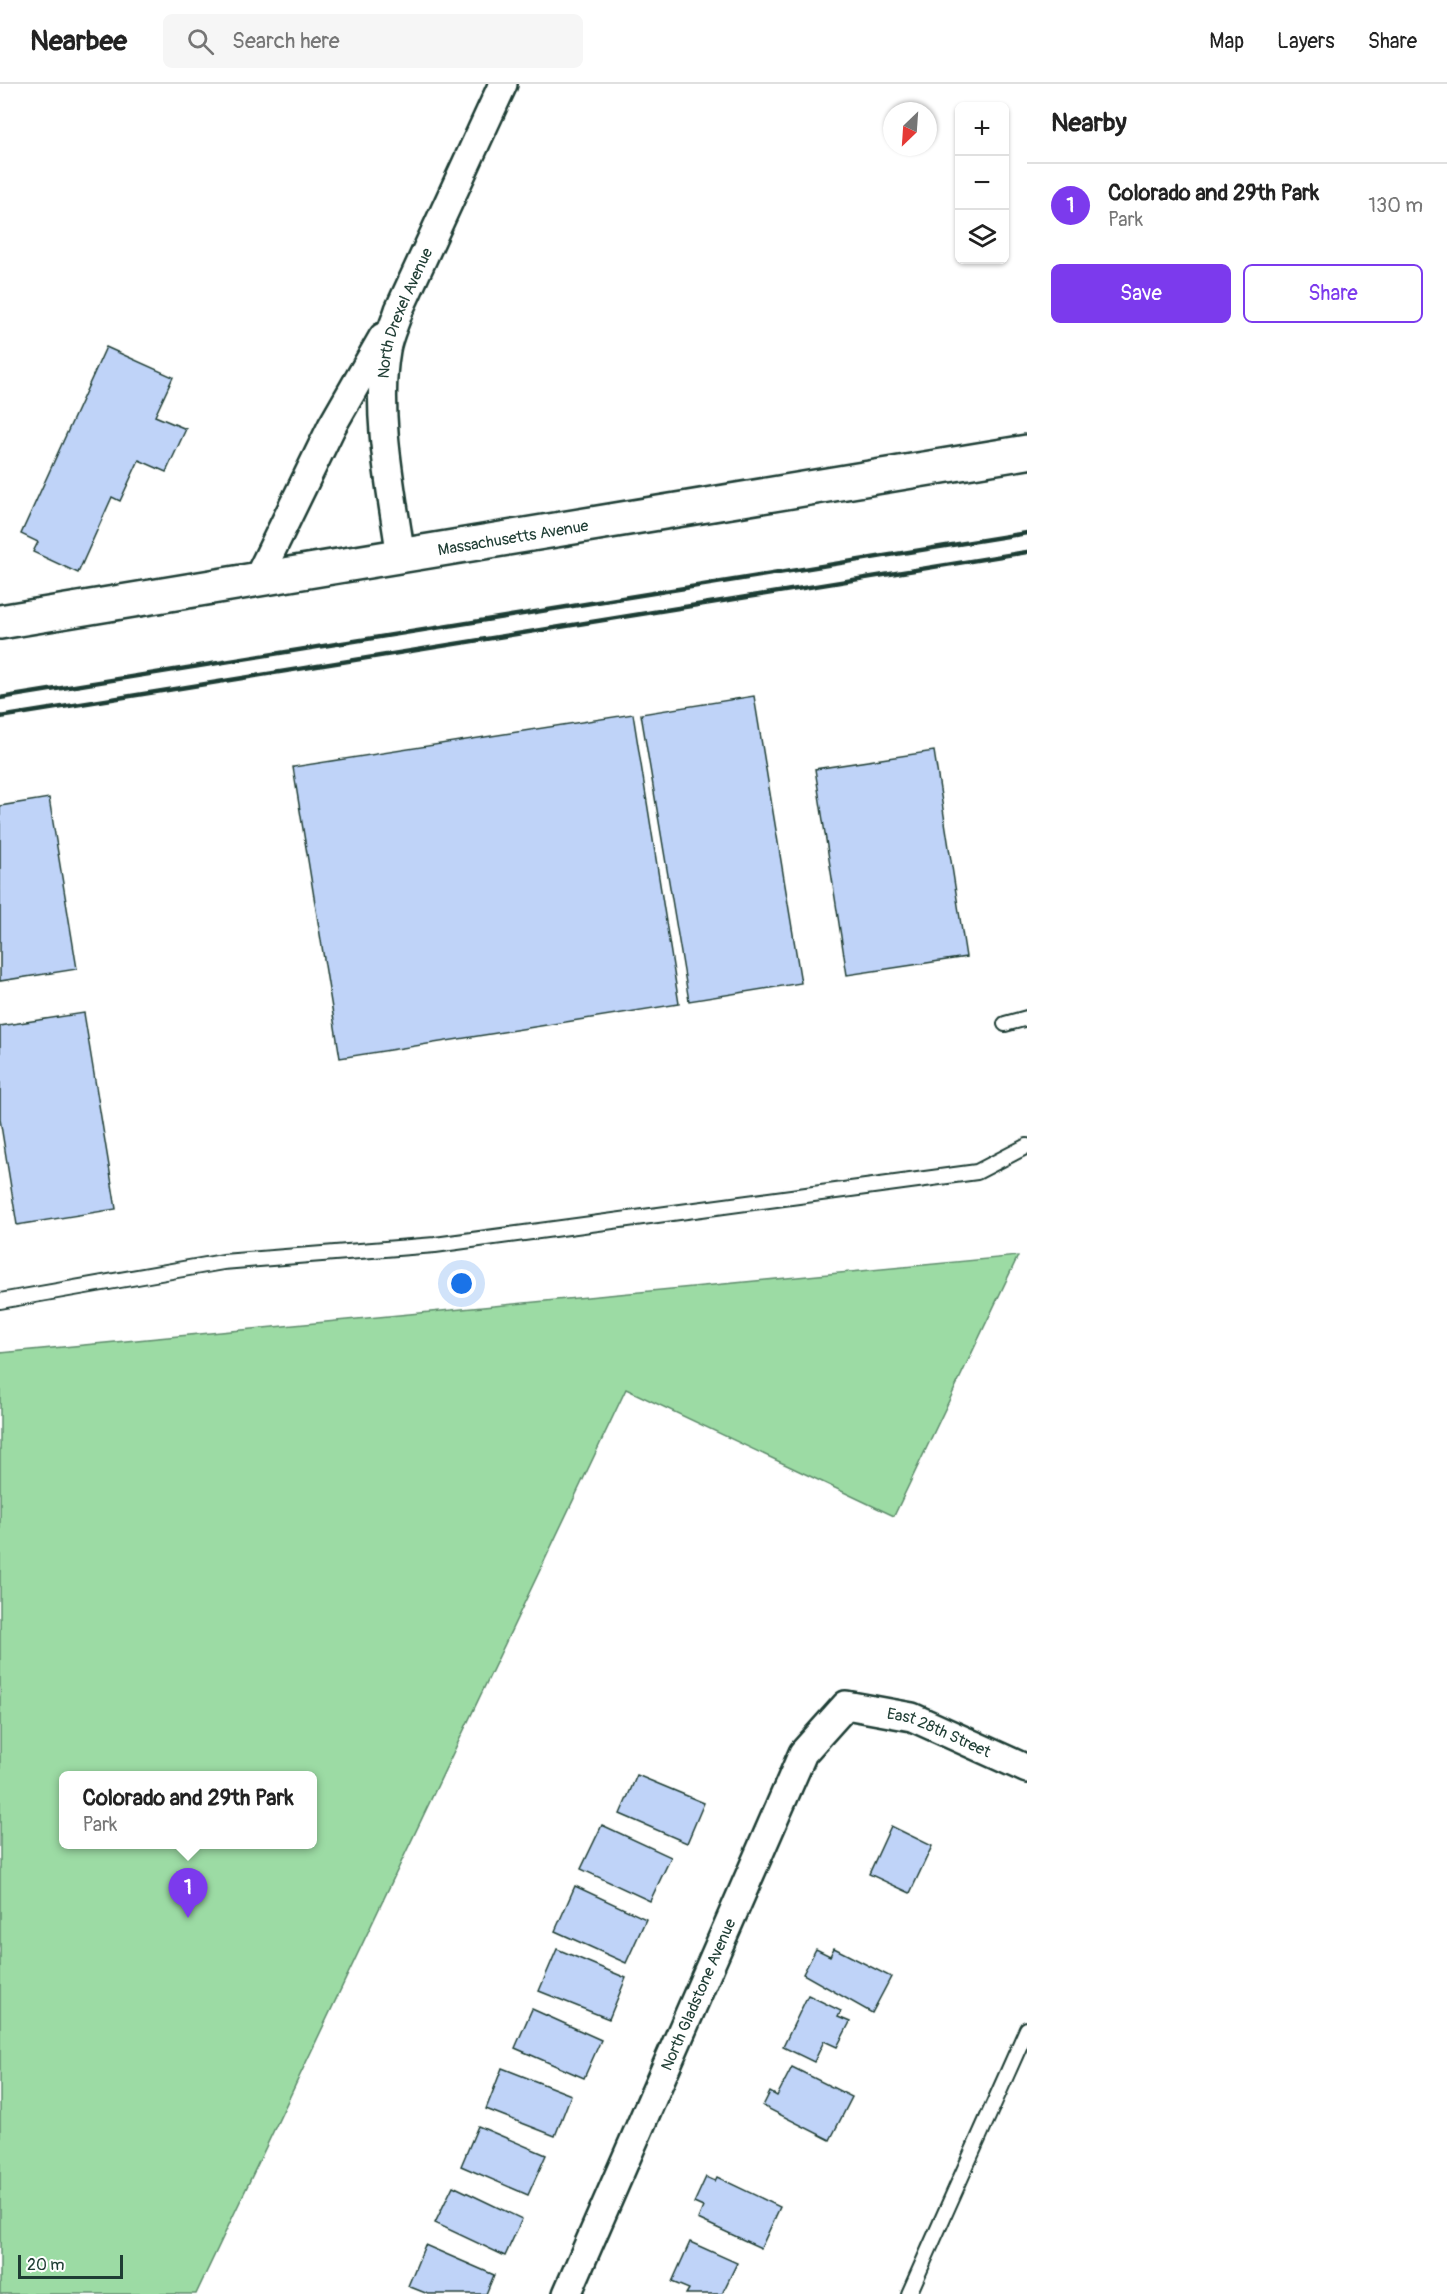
<!DOCTYPE html>
<meta charset="utf-8">
<style>
:root{--surface:#fff;--page:#f6f6f6;--text:#222;--muted:#767676;--line:#e0e0e0;--accent:#7c3aed}
body{margin:0;font-family:Pangolin,sans-serif;background:var(--page);color:var(--text)}
.controls{position:absolute;right:18px;top:18px;display:grid;overflow:hidden;border-radius:9px;box-shadow:0 2px 4px #0004}
.controls button{width:54px;height:54px;display:grid;place-items:center;padding:0;border:0;border-bottom:2px solid var(--line);background:var(--surface);color:var(--text);font:30px sans-serif}
.compass{position:absolute;left:883px;top:18px;width:54px;height:54px;border-radius:50%;background:var(--surface);box-shadow:0 2px 4px #0004;rotate:205deg}
.scale{position:absolute;left:18px;bottom:15px;width:105px;box-sizing:border-box;padding-left:6px;border:3px solid #1f3d34;border-top:0;font-size:16px;line-height:21px;white-space:nowrap;color:#1f3d34;-webkit-text-stroke:4px #fff;paint-order:stroke}
.you{position:absolute;left:462px;top:1200px;width:21px;height:21px;margin:-15px;border:4px solid #fff;border-radius:50%;background:#1a73e8;box-shadow:0 0 0 9px #1a73e833}
.badge{display:grid;place-items:center;width:39px;height:39px;border-radius:50%;background:var(--accent);color:#fff;font-size:20px;font-weight:700}
.pin{position:absolute;translate:-50% -50px;filter:drop-shadow(0 2px 3px #0008)}
.pin::after{content:'';position:absolute;top:32px;width:21px;height:18px;background:inherit;clip-path:polygon(0 0,100% 0,50% 100%)}
.popup{position:absolute;left:59px;top:1687px;width:258px;height:78px;box-sizing:border-box;display:grid;place-content:center;border-radius:9px;background:var(--surface);filter:drop-shadow(0 2px 4px #0005);font-size:20px;white-space:nowrap;color:var(--muted)}
.popup b{font-size:22px;color:var(--text)}
.popup::after{content:'';position:absolute;left:50%;top:100%;margin-left:-12px;border:12px solid transparent;border-top-color:var(--surface)}
.list{margin:0;padding:0;list-style:none}
h2{display:flex;justify-content:space-between;align-items:center;height:78px;margin:0;padding:0 24px;font-size:26px}
h2 small{font-size:20px;font-weight:400;color:var(--muted)}
.list li{display:grid;grid-template-columns:39px 1fr auto;gap:18px;align-items:center;box-sizing:border-box;height:84px;padding:0 24px;border-top:2px solid var(--line)}
.list b{display:block;font-size:22px;white-space:nowrap}
.list p{margin:0;font-size:20px;white-space:nowrap;color:var(--muted)}
.list em{font-size:20px;font-style:normal;color:var(--muted)}
.actions{display:flex;gap:12px;padding:18px 24px}
.actions a{flex:1;padding:14px 0;border:2px solid var(--accent);border-radius:9px;text-align:center;font-size:21px;color:var(--accent)}
.actions .main{background:var(--accent);color:#fff}
.icon{flex:none;width:33px;height:33px;fill:none;stroke:currentColor;stroke-width:2;stroke-linecap:round;stroke-linejoin:round}
.map{position:relative;flex:none;width:1027px;height:2210px;overflow:hidden}
header{display:flex;align-items:center;gap:36px;box-sizing:border-box;height:84px;padding:0 30px;background:var(--surface);border-bottom:2px solid var(--line)}
header strong{font-size:28px}
nav{display:flex;gap:33px;margin-inline-start:auto;font-size:21px}
.search{width:420px;height:54px;background:var(--page);display:flex;align-items:center;gap:15px;box-sizing:border-box;padding:0 21px;border-radius:9px;color:var(--muted);font-size:22px}
main{display:flex}
aside{flex:1;background:var(--surface)}
.map>svg:first-child{display:block}
</style>
<header>
<strong>Nearbee</strong>
<div class="search"><svg class="icon" aria-label="search" viewBox="0 0 24 24"><circle cx="10" cy="10" r="6"/><path d="M15 15l6 6"/></svg>Search here</div>
<nav><a>Map</a><a>Layers</a><a>Share</a></nav>
</header>
<main>
<div class="map">
<svg width="1027" height="2210" viewBox="0 0 1027 2210">
<rect width="100%" height="100%" fill="#fff"/>
<filter id="ink" filterUnits="userSpaceOnUse"><feTurbulence type="fractalNoise" baseFrequency=".0167" numOctaves="2"/><feDisplacementMap in="SourceGraphic" scale="12" xChannelSelector="R" yChannelSelector="G"/><feConvolveMatrix kernelMatrix="1 2 1 2 8 2 1 2 1" color-interpolation-filters="sRGB"/></filter>
<g filter="url(#ink)">
<path fill="#9cdba4" stroke="#5e8c6c" stroke-width="1.5" fill-rule="evenodd" d="M 1018,1172 L 894,1432 L 626,1305 L 196,2210 L 0,2210 L 0,1269 ZM 63,1692 L 312,1692 L 312,1760 L 63,1760 Z"/>
<g fill="#bfd3f8" stroke="#1f3d34" stroke-width="1.5">
<polygon points="106,263 173,293 155,332 186,345 166,388 139,376 120,417 112,413 78,489 33,468 38,458 21,450"/>
<polygon points="754,612 801,899 689,917 641,630"/>
<polygon points="633,630 679,920 340,974 293,683"/>
<polygon points="934,667 966,873 847,891 815,685"/>
<polygon points="49,714 77,885 0,897 0,722"/>
<polygon points="84,929 116,1125 17,1141 0,1035 0,942"/>
<polygon points="637,1691 704,1719 687,1759 620,1730"/>
<polygon points="602,1741 671,1773 650,1817 581,1785"/>
<polygon points="891,1742 932,1762 910,1809 869,1790"/>
<polygon points="575,1802 646,1835 626,1879 555,1847"/>
<polygon points="834,1864 891,1893 872,1929 803,1890 816,1865 830,1872"/>
<polygon points="557,1865 626,1894 609,1935 539,1907"/>
<polygon points="808,1911 841,1927 838,1933 850,1938 837,1963 824,1957 814,1978 783,1963"/>
<polygon points="532,1925 601,1956 584,1994 515,1964"/>
<polygon points="792,1983 852,2013 830,2056 763,2022 770,2008 777,2012"/>
<polygon points="502,1984 571,2011 555,2052 486,2025"/>
<polygon points="478,2042 546,2071 528,2111 461,2082"/>
<polygon points="706,2093 715,2097 717,2093 780,2123 761,2164 698,2135 703,2123 694,2119"/>
<polygon points="453,2102 522,2135 505,2172 435,2139"/>
<polygon points="690,2158 737,2179 722,2210 686,2210 689,2205 672,2198"/>
<polygon points="425,2161 494,2191 486,2210 428,2210 408,2202"/>
</g>
<g fill="none" stroke-linecap="round" stroke-linejoin="round">
<g stroke="#1f3d34" stroke-width="18">
<g id="lane">
<polyline points="1005,940 1027,934"/>
<polyline points="0,1217 223,1178 435,1161 977,1088 1027,1062"/>
<polyline points="909,2210 1027,1945"/>
</g>
</g>
<g stroke="#1f3d34" stroke-width="32">
<g id="street">
<path id="s1" d="M 401,473 C 392,410 375,329 386,266 C 388,253 395,239 399,226 L 503,0"/>
<polyline points="257,496 332,342 383,253"/>
<path id="s2" d="M 567,2210 L 803,1669 L 846,1621 L 912,1633 L 1027,1685"/>
</g>
</g>
<g stroke="#1f3d34" stroke-width="38">
<g id="secondary">
<path id="s3" d="M 0,538 L 1027,368"/>
</g>
</g>
<use href="#lane" stroke="#fff" stroke-width="14"/>
<use href="#street" stroke="#fff" stroke-width="27"/>
<use href="#secondary" stroke="#fff" stroke-width="33"/>
<g stroke="#1f3d34" stroke-width="4.5">
<polyline points="0,614 1027,449"/>
<polyline points="0,633 1027,468"/>
</g>
</g>
</g>
<g text-anchor="middle" stroke-width="5" stroke-linejoin="round" paint-order="stroke">
<g font-size="16" fill="#1f3d34" stroke="#fff">
<text dy="6" stroke="none"><textPath href="#s1" startOffset="249">North Drexel Avenue</textPath></text>
<text dy="6" stroke="none"><textPath href="#s3" startOffset="520">Massachusetts Avenue</textPath></text>
<text dy="6" stroke="none"><textPath href="#s2" startOffset="752">East 28th Street</textPath></text>
<text dy="6" stroke="none"><textPath href="#s2" startOffset="327">North Gladstone Avenue</textPath></text>
</g>
</g>
</svg>
<div class="controls">
<button>+</button>
<button>−</button>
<button><svg class="icon" aria-label="layers" viewBox="0 0 24 24"><path d="M12 4l9 5-9 5-9-5zM3 14l9 5 9-5"/></svg></button>
</div>
<svg class="compass" viewBox="-18 -18 36 36"><path d="M0-13l5 13h-10z" fill="#e53935"/><path d="M0 13l5-13h-10z" fill="#767676"/></svg>
<div class="scale">20 m</div>
<div class="you"></div>
<div class="pin badge" style="left:188px;top:1834px">1</div>
<div class="popup"><b>Colorado and 29th Park</b>Park</div>
</div>
<aside>
<h2>Nearby<small></small></h2>
<ul class="list">
<li><span class="badge">1</span><div><b>Colorado and 29th Park</b><p>Park</p></div><em>130 m</em></li>
</ul>
<div class="actions"><a class="main">Save</a><a>Share</a></div>
</aside>
</main>
